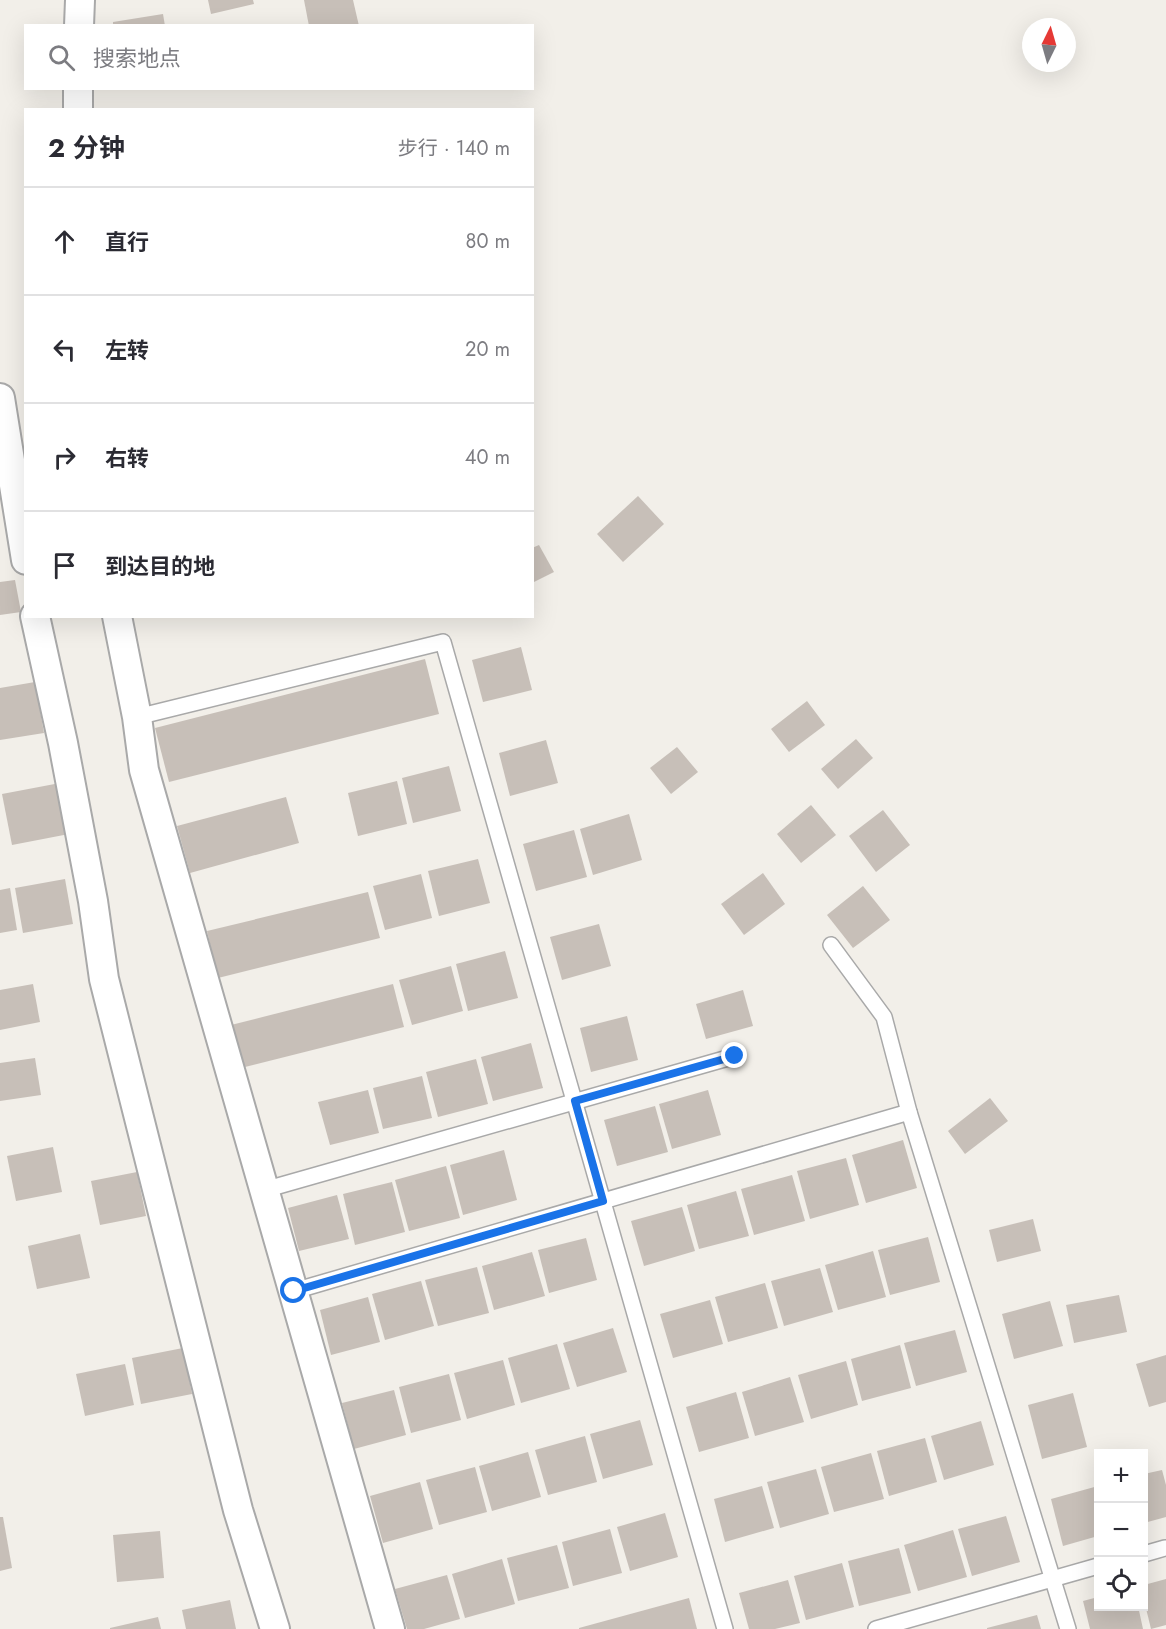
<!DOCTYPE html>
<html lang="zh">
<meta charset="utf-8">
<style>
:root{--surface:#fff;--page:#f2f2f3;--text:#2b2b33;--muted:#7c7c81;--line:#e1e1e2}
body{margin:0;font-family:Jost,"Noto Sans SC",sans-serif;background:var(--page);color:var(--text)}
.controls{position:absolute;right:18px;bottom:18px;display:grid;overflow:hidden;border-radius:0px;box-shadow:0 6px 24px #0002}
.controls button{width:54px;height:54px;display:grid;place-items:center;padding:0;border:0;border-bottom:2px solid var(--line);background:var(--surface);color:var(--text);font:30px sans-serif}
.compass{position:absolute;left:1022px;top:18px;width:54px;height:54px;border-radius:50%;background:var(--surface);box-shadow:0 6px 24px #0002;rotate:5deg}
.stop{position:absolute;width:18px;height:18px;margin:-14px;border:4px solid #1a73e8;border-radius:50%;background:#fff}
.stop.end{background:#1a73e8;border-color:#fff;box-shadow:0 2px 6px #0008}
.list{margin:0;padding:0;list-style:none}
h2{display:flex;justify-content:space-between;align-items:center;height:78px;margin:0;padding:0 24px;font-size:26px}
h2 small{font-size:20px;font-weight:400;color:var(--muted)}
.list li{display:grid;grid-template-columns:39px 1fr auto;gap:18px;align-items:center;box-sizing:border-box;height:108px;padding:0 24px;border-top:2px solid var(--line)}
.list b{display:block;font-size:22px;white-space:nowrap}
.list em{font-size:20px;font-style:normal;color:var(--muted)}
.icon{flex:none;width:33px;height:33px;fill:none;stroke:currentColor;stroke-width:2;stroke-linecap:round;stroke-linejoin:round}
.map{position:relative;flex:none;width:1166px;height:1629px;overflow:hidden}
.search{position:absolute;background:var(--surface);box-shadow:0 6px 24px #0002;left:24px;top:24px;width:510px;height:66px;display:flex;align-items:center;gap:15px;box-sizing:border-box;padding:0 21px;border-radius:0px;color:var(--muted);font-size:22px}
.panel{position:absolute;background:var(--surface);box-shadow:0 6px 24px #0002;left:24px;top:108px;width:510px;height:510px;border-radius:0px}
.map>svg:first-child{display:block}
</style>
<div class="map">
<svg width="1166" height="1629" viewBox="0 0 1166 1629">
<rect width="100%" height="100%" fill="#f2efe9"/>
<g fill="#c7bfb8">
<polygon points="208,0 253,0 254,4 211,14"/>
<polygon points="304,0 353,0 359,26 309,26"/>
<polygon points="163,14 165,26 113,26 113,22"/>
<polygon points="638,496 664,524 623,562 597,534"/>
<polygon points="539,545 554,572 532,583 532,548"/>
<polygon points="15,580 21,612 0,615 0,582"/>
<polygon points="521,647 532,690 483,702 472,660"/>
<polygon points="425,659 439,714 169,782 155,728"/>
<polygon points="35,682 44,733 0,740 0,688"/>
<polygon points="807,701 825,725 789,752 771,729"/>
<polygon points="856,739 873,758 838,789 821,769"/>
<polygon points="546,740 558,783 510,796 499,753"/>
<polygon points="677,747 698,772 671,794 650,768"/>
<polygon points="449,766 461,811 413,823 402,778"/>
<polygon points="397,781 407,824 358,836 348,793"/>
<polygon points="60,783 69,834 12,845 2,794"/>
<polygon points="286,797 299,843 190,873 177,826"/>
<polygon points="811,805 836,835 801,863 777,834"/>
<polygon points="883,810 910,845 876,872 849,836"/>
<polygon points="629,814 642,860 593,875 580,829"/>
<polygon points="574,830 587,877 536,891 523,844"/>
<polygon points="478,859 490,903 439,916 428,871"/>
<polygon points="763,873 785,904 744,935 721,904"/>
<polygon points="421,874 432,918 385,930 373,886"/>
<polygon points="65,879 73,924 23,933 15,888"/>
<polygon points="863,886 890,920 853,948 827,915"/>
<polygon points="10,888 17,930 0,933 0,890"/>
<polygon points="368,892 380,938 218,978 207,931"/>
<polygon points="599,924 611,966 562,980 550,937"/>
<polygon points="505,951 518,998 468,1011 456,964"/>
<polygon points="451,966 463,1011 412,1025 399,980"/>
<polygon points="33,984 40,1022 0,1030 0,990"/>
<polygon points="393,984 404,1027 241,1068 231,1025"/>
<polygon points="743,990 753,1026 706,1039 696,1004"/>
<polygon points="627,1016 638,1060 591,1072 580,1028"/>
<polygon points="531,1043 543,1088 493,1101 481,1057"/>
<polygon points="35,1058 41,1095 0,1101 0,1063"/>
<polygon points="476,1059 488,1104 438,1117 426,1072"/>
<polygon points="422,1076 432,1118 383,1129 373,1088"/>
<polygon points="368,1090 379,1133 330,1145 318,1102"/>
<polygon points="708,1090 721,1135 672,1149 659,1104"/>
<polygon points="990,1098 1008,1121 965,1154 948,1131"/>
<polygon points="655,1106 668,1152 617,1166 604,1120"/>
<polygon points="903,1140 917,1188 866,1203 852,1155"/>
<polygon points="53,1147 62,1192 16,1201 7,1156"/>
<polygon points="504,1150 517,1200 463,1215 450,1165"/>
<polygon points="846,1158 859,1205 810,1219 797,1171"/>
<polygon points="446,1166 460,1218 409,1231 395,1180"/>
<polygon points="137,1172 146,1216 100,1225 91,1181"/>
<polygon points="792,1175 805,1221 754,1235 741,1189"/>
<polygon points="392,1182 405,1232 355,1245 343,1194"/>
<polygon points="736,1191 749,1236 699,1249 687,1205"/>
<polygon points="337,1195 349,1239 299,1251 288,1208"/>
<polygon points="682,1207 695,1251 644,1266 631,1221"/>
<polygon points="1033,1219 1041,1251 997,1262 989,1230"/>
<polygon points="80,1234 90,1278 37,1289 28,1246"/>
<polygon points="928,1237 940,1282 890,1295 878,1250"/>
<polygon points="586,1238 597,1280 549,1293 538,1250"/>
<polygon points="873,1251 886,1297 838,1310 825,1265"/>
<polygon points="532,1252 545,1296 494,1310 482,1266"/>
<polygon points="477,1267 489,1313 438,1326 425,1280"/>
<polygon points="820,1268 833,1312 784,1326 771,1281"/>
<polygon points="421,1281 434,1326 385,1340 372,1294"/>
<polygon points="765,1283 778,1328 728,1342 715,1297"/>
<polygon points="1119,1295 1127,1332 1074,1343 1066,1305"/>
<polygon points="368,1297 380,1342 331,1355 320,1310"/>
<polygon points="710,1300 723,1344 673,1358 660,1314"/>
<polygon points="1050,1301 1063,1346 1014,1359 1002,1314"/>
<polygon points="613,1328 627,1372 577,1387 563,1343"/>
<polygon points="955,1330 967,1372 916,1386 904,1343"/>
<polygon points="557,1344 570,1389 521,1403 508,1358"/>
<polygon points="900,1345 911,1388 862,1401 851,1359"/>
<polygon points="183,1348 192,1394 141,1404 132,1358"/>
<polygon points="1166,1355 1166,1402 1149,1407 1136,1364"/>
<polygon points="503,1360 515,1405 467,1419 454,1373"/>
<polygon points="846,1361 858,1405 811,1419 798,1375"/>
<polygon points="125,1364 134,1405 85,1416 76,1374"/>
<polygon points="449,1374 461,1420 411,1433 399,1387"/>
<polygon points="790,1377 804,1422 755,1436 742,1392"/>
<polygon points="394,1390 406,1435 354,1449 342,1403"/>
<polygon points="736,1392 749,1438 699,1452 686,1407"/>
<polygon points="1073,1393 1087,1447 1042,1459 1028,1405"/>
<polygon points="640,1420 653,1465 603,1479 590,1434"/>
<polygon points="981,1421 994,1465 944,1480 931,1436"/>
<polygon points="585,1436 597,1482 548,1495 535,1450"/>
<polygon points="925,1438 937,1482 889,1496 877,1451"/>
<polygon points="528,1452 541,1497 492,1511 479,1466"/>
<polygon points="871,1453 884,1499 834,1512 821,1467"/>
<polygon points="475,1467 487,1512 439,1525 426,1480"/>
<polygon points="816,1469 829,1514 780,1528 767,1482"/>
<polygon points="1162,1470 1166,1485 1166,1517 1144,1523 1144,1474"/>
<polygon points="420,1482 433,1529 383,1543 370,1496"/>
<polygon points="762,1486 774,1528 725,1542 714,1499"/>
<polygon points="1098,1486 1098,1536 1063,1546 1051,1499"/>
<polygon points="665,1513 678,1557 630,1571 617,1527"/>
<polygon points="1006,1516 1020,1562 972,1576 958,1529"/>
<polygon points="0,1517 3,1517 12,1568 0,1571"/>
<polygon points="610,1529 622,1573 573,1586 562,1542"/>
<polygon points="953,1530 967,1577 918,1591 904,1545"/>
<polygon points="160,1531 164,1578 117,1582 113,1535"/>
<polygon points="557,1545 569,1588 518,1601 507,1558"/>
<polygon points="899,1548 911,1593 859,1606 848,1561"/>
<polygon points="502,1559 515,1604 465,1618 452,1574"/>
<polygon points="842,1563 854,1607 806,1620 794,1576"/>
<polygon points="447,1575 460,1619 424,1629 407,1629 395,1589"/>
<polygon points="1166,1579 1166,1625 1151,1629 1144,1600 1144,1585"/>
<polygon points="788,1580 800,1623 775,1629 749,1629 739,1593"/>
<polygon points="1098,1597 1098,1606 1138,1606 1143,1629 1090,1629 1083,1601"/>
<polygon points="689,1598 697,1629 579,1629 579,1628"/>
<polygon points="230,1600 236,1629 186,1629 182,1610"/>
<polygon points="1037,1615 1041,1629 987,1629 987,1628"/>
<polygon points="158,1617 161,1629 110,1629 110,1628"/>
</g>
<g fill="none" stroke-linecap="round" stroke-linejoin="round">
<g stroke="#a9a9a9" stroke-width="18">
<g id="lane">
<polyline points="137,717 443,642 725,1629"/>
<polyline points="831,945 884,1017 909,1112 1068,1629"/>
<polyline points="264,1190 735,1056"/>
<polyline points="294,1291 909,1112"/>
<polyline points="1144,1554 1165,1548"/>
<polyline points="876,1629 1098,1566"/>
</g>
</g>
<g stroke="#a9a9a9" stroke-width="32">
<g id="street">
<polyline points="79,26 80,0"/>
<polyline points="78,88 78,110"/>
<polyline points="0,398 26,560"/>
<polyline points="35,616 63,743 93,901 104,979 238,1510 275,1629"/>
<polyline points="117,616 137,717 144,770 390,1629"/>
</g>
</g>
<use href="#lane" stroke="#fff" stroke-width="15"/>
<use href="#street" stroke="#fff" stroke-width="28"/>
</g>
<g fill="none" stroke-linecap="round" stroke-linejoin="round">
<polyline stroke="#1a73e8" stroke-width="8" points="294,1291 603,1201 575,1101 735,1056"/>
</g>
</svg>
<div class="controls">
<button>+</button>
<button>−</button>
<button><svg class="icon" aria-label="locate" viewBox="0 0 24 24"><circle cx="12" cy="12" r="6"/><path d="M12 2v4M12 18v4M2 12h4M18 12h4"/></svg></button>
</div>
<svg class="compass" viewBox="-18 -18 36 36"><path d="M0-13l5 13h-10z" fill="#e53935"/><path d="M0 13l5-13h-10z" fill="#7c7c81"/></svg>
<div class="stop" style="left:294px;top:1291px"></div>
<div class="stop end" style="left:735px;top:1056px"></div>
<div class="search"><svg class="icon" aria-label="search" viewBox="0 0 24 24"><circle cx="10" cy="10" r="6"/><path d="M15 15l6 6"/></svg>搜索地点</div>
<section class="panel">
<h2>2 分钟<small>步行 · 140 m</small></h2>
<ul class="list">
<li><svg class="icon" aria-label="ahead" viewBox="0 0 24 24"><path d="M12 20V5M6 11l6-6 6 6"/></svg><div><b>直行</b></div><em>80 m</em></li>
<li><svg class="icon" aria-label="left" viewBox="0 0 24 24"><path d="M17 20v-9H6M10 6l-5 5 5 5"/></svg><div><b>左转</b></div><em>20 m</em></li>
<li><svg class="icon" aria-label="right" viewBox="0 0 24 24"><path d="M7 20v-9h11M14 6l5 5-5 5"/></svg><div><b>右转</b></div><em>40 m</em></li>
<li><svg class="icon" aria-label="arrive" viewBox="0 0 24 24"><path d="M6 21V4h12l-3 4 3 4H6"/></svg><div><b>到达目的地</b></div></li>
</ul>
</section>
</div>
